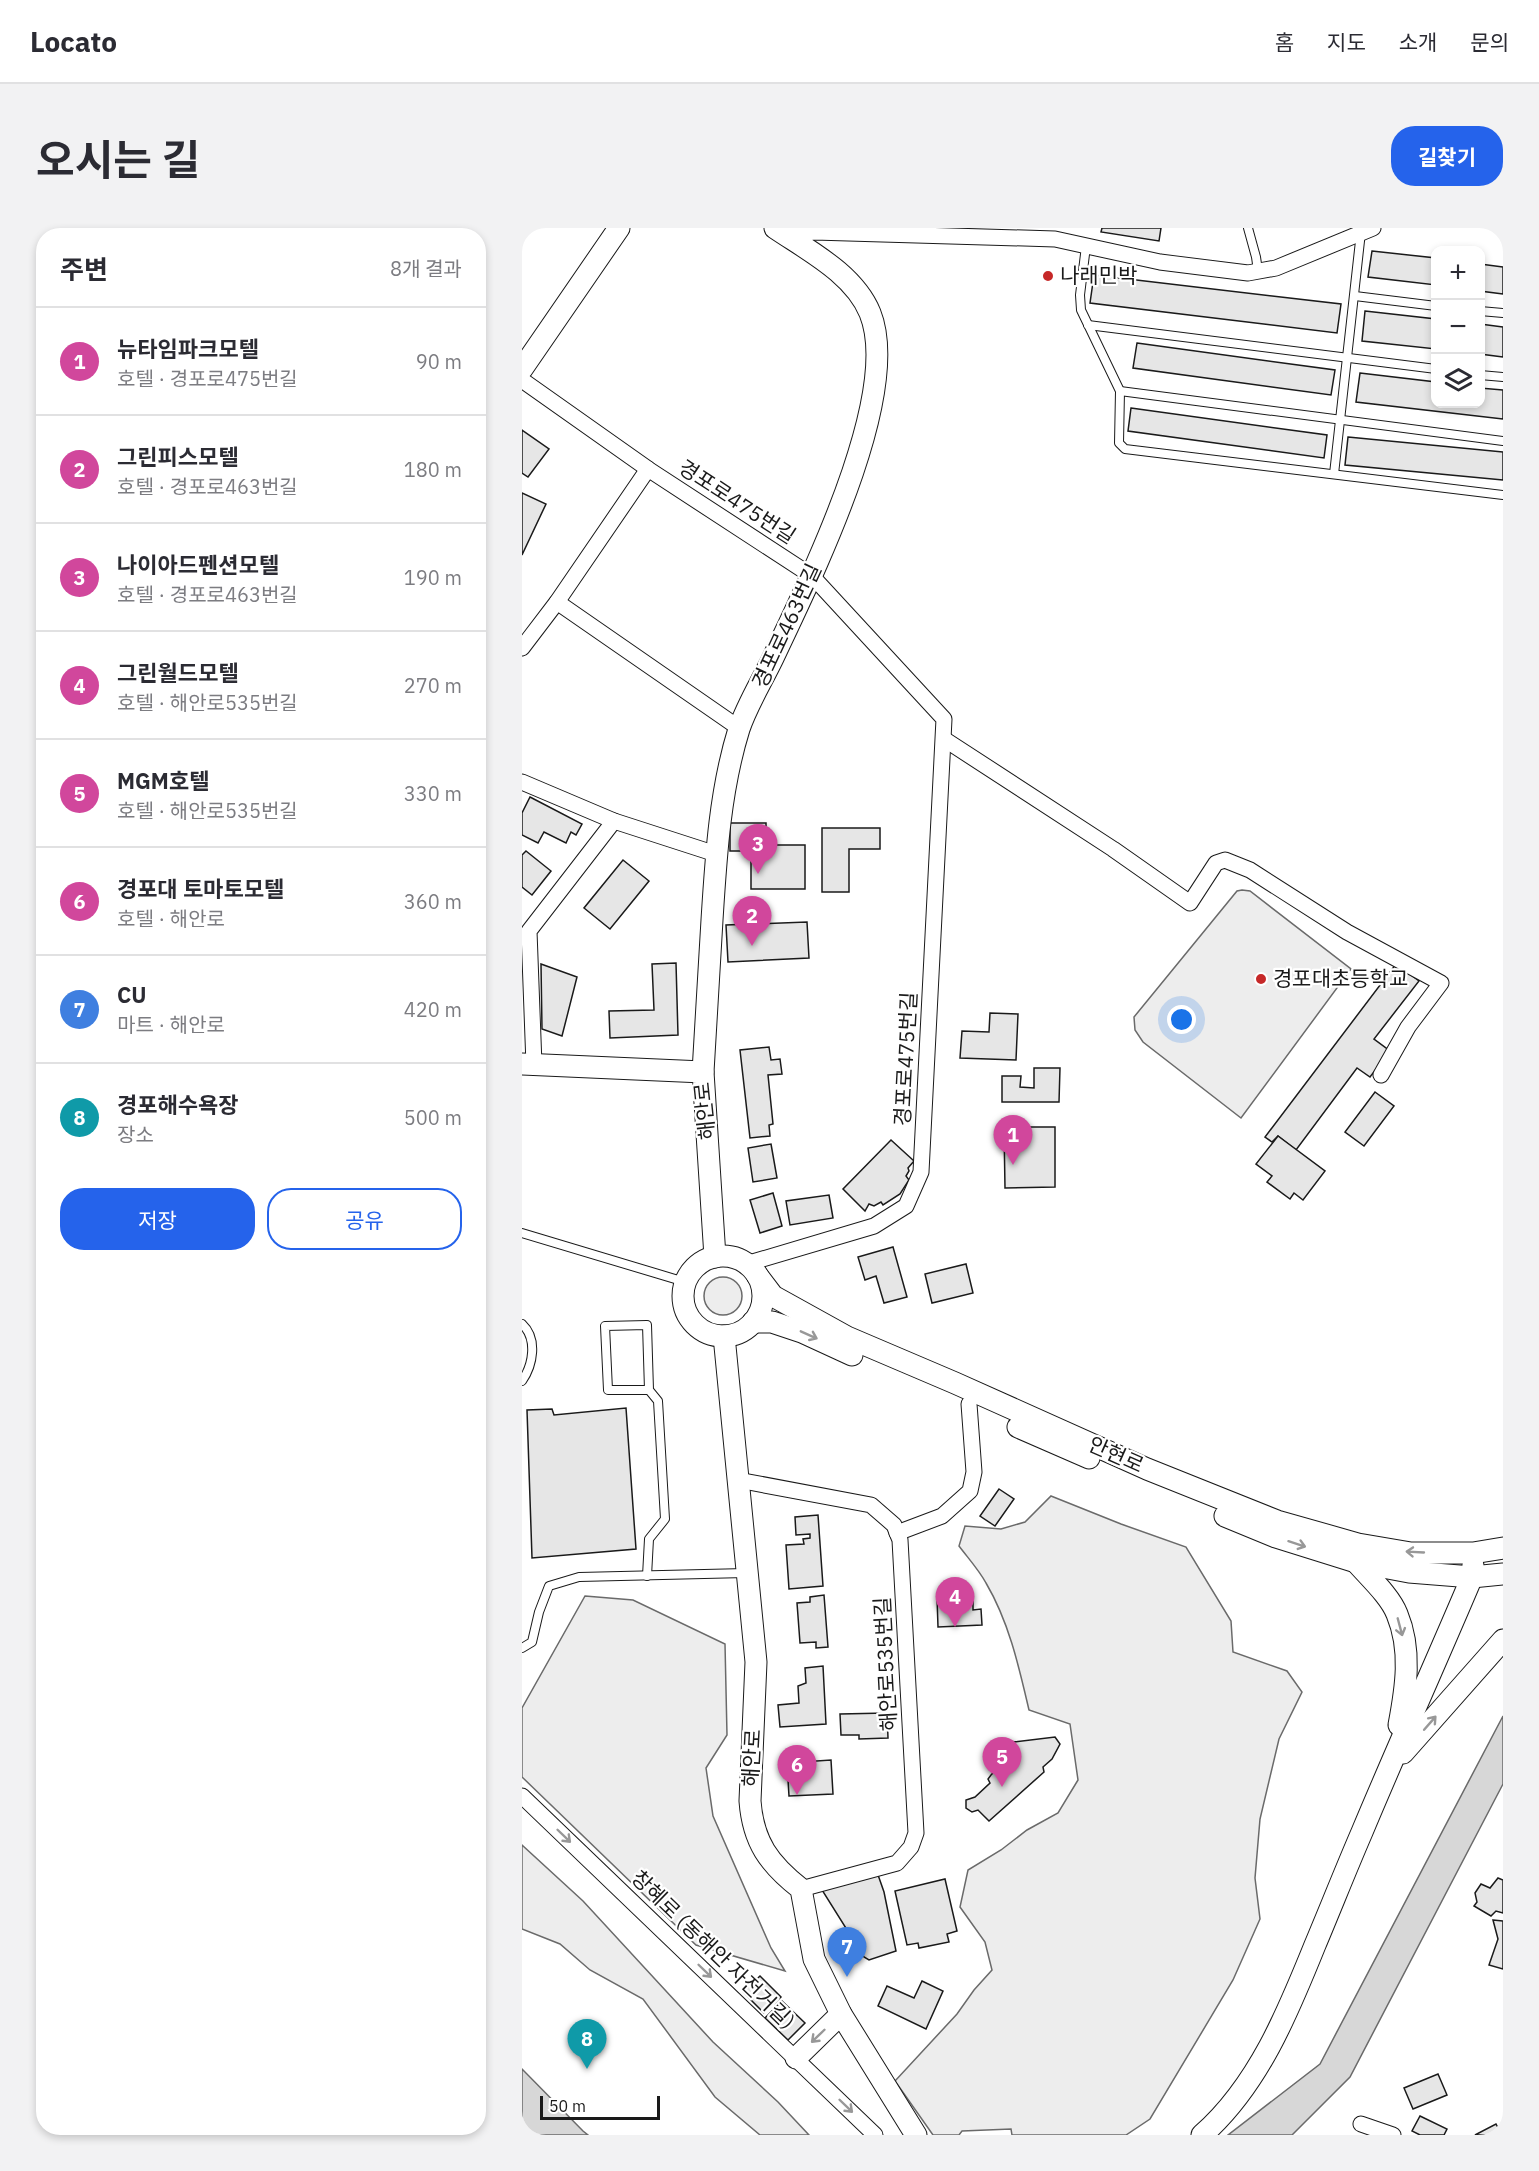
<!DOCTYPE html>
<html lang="ko">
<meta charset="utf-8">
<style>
:root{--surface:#fff;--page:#f2f2f3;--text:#2b2b33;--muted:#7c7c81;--line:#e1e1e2;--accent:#2563eb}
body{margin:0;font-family:"IBM Plex Sans","Noto Sans KR",sans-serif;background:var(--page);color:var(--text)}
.controls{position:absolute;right:18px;top:18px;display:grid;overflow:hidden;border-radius:12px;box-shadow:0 3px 9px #0003}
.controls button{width:54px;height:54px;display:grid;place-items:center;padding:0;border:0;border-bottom:2px solid var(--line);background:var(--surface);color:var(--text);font:30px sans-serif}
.scale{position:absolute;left:18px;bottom:15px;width:120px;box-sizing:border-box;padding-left:6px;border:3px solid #1a1a1a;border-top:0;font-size:16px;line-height:21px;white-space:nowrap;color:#1a1a1a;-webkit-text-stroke:4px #fff;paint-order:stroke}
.you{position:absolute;left:660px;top:792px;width:21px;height:21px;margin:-15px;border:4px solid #fff;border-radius:50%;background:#1a73e8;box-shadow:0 0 0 9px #1a73e833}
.badge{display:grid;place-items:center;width:39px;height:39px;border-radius:50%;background:var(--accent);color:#fff;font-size:20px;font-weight:700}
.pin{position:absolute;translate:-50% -50px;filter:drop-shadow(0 2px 3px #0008)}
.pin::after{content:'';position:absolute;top:32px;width:21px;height:18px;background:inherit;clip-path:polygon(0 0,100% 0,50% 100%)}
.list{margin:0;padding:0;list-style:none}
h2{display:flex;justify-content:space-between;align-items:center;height:78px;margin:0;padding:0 24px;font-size:26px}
h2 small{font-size:20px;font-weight:400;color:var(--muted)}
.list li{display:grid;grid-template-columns:39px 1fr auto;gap:18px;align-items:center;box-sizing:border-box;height:108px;padding:0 24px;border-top:2px solid var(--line)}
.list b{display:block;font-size:22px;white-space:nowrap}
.list p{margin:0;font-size:20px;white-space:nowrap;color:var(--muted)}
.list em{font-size:20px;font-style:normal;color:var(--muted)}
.actions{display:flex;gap:12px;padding:18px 24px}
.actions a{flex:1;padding:14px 0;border:2px solid var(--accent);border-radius:24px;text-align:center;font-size:21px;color:var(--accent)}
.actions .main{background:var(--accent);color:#fff}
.icon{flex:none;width:33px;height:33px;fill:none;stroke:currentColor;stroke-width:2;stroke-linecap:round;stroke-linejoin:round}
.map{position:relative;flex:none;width:981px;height:1907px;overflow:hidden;border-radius:24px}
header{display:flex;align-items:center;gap:36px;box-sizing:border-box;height:84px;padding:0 30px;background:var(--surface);border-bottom:2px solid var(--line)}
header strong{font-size:28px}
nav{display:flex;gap:33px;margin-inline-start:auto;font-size:21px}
.intro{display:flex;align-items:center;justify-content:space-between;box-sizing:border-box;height:144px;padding:0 36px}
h1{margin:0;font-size:42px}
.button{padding:15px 27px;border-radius:24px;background:var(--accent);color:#fff;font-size:21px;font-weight:700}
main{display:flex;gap:36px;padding:0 36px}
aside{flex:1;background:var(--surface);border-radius:24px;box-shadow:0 3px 9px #0003}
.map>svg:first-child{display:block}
</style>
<header>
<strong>Locato</strong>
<nav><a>홈</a><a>지도</a><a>소개</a><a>문의</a></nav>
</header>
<div class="intro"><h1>오시는 길</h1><a class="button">길찾기</a></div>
<main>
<aside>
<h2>주변<small>8개 결과</small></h2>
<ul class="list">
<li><span class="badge" style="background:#d1479c">1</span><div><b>뉴타임파크모텔</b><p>호텔 · 경포로475번길</p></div><em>90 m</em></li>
<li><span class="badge" style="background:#d1479c">2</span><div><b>그린피스모텔</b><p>호텔 · 경포로463번길</p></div><em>180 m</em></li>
<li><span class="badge" style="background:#d1479c">3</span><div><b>나이아드펜션모텔</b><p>호텔 · 경포로463번길</p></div><em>190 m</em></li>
<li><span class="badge" style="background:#d1479c">4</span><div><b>그린월드모텔</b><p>호텔 · 해안로535번길</p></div><em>270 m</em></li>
<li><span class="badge" style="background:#d1479c">5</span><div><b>MGM호텔</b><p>호텔 · 해안로535번길</p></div><em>330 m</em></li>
<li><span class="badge" style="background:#d1479c">6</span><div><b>경포대 토마토모텔</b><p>호텔 · 해안로</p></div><em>360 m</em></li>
<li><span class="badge" style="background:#3f7fe0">7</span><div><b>CU</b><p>마트 · 해안로</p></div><em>420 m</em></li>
<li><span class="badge" style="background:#0f9aa8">8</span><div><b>경포해수욕장</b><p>장소</p></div><em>500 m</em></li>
</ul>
<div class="actions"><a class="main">저장</a><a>공유</a></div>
</aside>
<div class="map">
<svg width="981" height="1907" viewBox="0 0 981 1907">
<rect width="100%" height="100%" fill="#fff"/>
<g fill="#ededed" stroke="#6a6a6a" stroke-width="1.5">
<polygon points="720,662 728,663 829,741 719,890 621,814 613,802 612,789 715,663"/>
<circle cx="201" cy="1068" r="19"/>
<path d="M 529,1268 L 599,1296 L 664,1319 L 709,1393 L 711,1424 L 765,1443 L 780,1464 L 757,1511 L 738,1591 L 733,1650 L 738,1691 L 711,1752 L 628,1891 L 604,1907 L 490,1907 L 489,1901 L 440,1903 L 437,1907 L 411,1907 L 373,1853 L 435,1786 L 452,1762 L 470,1742 L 463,1714 L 438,1679 L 446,1642 L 479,1622 L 505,1602 L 536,1585 L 556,1552 L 548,1496 L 507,1482 C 497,1439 487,1394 464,1355 C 457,1342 446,1330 437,1318 L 443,1298 L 479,1301 L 503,1294 Z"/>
<polygon points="63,1368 111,1372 203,1416 205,1507 184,1540 191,1588 249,1720 263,1743 174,1717 0,1549 0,1480"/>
<polygon points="0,1617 61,1673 191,1814 256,1874 287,1907 238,1907 193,1869 121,1771 68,1742 38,1716 0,1701"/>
</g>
<g fill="#d7d7d7" stroke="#6a6a6a" stroke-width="1.5">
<polygon points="981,1488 981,1556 828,1849 770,1907 706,1907 798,1836"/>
<polygon points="0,1841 61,1903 66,1907 0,1907"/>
</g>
<g fill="#e6e6e6" stroke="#1a1a1a" stroke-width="1.5">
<polygon points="580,0 639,0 637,13 579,4"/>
<polygon points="850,23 914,30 914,57 846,49"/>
<polygon points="958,36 981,39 981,66 958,63"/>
<polygon points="572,47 819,76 815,105 568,75"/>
<polygon points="843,83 914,91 914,121 840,113"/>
<polygon points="958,96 981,99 981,129 958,126"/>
<polygon points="615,115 813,142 809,167 611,140"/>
<polygon points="838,145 914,154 914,176 958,176 958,160 981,162 981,191 834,174"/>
<polygon points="609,180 805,207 802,230 606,203"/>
<polygon points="0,202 27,221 6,249 0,245"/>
<polygon points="826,209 981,224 981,252 823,237"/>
<polygon points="0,265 24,276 0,327"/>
<polygon points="8,569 60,596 54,607 49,604 44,615 22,604 16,615 0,607 0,585"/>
<polygon points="208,595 244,595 244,617 283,617 283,661 229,661 229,623 208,623"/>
<polygon points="300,600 358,600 358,621 327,621 327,664 300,664"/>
<polygon points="4,623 29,643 10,667 0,659 0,627"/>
<polygon points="101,632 127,653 88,701 62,680"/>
<polygon points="285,694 287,730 206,734 204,697"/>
<polygon points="154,735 156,807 88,810 87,783 132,782 130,736"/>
<polygon points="19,736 55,749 40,808 20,801"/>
<polygon points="874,736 897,753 852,811 868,823 848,849 835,840 774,922 756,908 750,914 743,909"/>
<polygon points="468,785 496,786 494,832 438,830 440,803 467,804"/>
<polygon points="247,819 249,832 258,831 260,846 246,847 251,896 247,897 248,908 228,910 218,822"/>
<polygon points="512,840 538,840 537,874 480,874 480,848 499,848 498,859 512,860"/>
<polygon points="853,864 872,878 842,918 823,904"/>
<polygon points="482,899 533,899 533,959 483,960"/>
<polygon points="756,908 803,943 781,972 772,965 768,971 745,954 750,948 734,936"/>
<polygon points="369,912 392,933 386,940 387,943 384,948 387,952 378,966 361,977 359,974 352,978 347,976 343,983 321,961"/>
<polygon points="249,916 255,950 231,954 226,920"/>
<polygon points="251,965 260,998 238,1005 228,972"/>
<polygon points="307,967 311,990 268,997 264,973"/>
<polygon points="371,1019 385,1069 362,1075 354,1048 343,1052 336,1029"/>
<polygon points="444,1036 451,1065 410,1075 403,1046"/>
<polygon points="104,1180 114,1321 10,1330 5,1182 30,1181 32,1187"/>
<polygon points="477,1261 492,1271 473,1298 458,1288"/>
<polygon points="296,1287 301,1358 267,1361 264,1317 282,1316 281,1311 288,1310 288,1306 274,1307 273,1289"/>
<polygon points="302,1367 306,1419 294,1420 294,1414 278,1415 275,1375 288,1374 288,1369"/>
<polygon points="451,1367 451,1382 459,1381 460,1397 416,1399 415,1369"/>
<polygon points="301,1438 304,1496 258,1499 256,1477 277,1475 276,1458 284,1455 283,1440"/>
<polygon points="365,1485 366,1510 337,1511 337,1507 319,1507 318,1486"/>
<polygon points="533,1509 538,1516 530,1531 521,1539 522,1544 467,1593 456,1582 450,1584 444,1580 444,1572 453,1569 468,1555 466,1551 469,1547 477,1539 481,1543 492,1531 487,1522 492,1514"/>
<polygon points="309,1532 311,1566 267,1568 265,1535"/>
<polygon points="355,1644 362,1664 374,1723 347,1732 342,1729 300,1662"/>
<polygon points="976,1650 981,1652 981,1685 974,1683 969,1688 952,1678 955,1674 953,1665 959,1656 968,1660"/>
<polygon points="423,1651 435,1703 425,1706 427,1714 397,1720 396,1715 385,1717 373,1663"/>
<polygon points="971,1692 981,1693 981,1741 967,1737 976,1711"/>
<polygon points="238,1748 259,1769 242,1785 221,1764"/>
<polygon points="400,1753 421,1763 404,1801 356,1778 365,1758 392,1770"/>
<polygon points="260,1773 283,1795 266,1812 243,1790"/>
<polygon points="916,1846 925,1867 891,1881 882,1860"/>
<polygon points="898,1888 925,1901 922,1907 898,1907 890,1903"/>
<polygon points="974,1896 980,1907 953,1907"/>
</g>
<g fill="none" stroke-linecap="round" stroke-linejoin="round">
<g stroke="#1a1a1a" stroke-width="10">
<g id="lane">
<polyline points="726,0 734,29 736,43"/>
<polyline points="564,18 558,67 559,82 598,163 597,215 603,221 981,267"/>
<polyline points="833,68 914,78"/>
<polyline points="958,83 981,85"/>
<polyline points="566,97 914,141"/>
<polyline points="958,147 981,149"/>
<polyline points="598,163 981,213"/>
<polyline points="812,246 839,4"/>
<polyline points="0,1005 163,1054"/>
<path d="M 0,1096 C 16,1111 11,1137 0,1153"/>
<polyline points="125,1348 127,1311 143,1291 136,1173 127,1162 86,1162 83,1098 125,1097 127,1162"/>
<polyline points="0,1420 10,1414 17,1384 27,1358 57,1349 224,1345"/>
</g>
</g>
<g stroke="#1a1a1a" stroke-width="17">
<g id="street">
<polyline points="265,8 292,4 533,11 638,34 726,45 754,40 851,0"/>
<polyline points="0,152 126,241 290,348 422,491 399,944 384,978 352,998 224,1036"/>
<polyline points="35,374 217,500"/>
<polyline points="0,420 35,374 126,241"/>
<polyline points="422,511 591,621 668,675 694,635 703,632 728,642 825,704 919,755 886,799 859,847"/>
<polyline points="0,554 92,593 194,626"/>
<polyline points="12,837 7,703 92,593"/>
<polyline points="216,1252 349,1277 372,1297 378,1312 394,1605 389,1619 375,1635 279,1661"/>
<polyline points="375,1305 420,1288 448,1263 452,1244 447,1176"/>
<polyline points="0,1568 353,1907"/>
<polyline points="839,1896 871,1907"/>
</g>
</g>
<g stroke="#1a1a1a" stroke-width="23">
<g id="secondary">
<polyline points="0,141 97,0"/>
<polyline points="0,836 181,844 193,1029"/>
<path d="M 181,844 C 184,794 187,743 190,692 C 194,628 198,562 217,501 C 225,477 240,453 251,430 C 287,353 381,167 348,85 C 332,46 287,23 253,0"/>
<circle cx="201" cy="1068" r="40"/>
<polyline points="235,1047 251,1068 325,1109 433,1155 625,1241 755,1293 836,1316 889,1325 951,1325 981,1320"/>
<polyline points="231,1094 250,1094 280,1104 330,1127"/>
<path d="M 202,1108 L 234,1434 L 228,1573 C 231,1614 247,1636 279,1661 L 292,1731 L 319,1786 L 394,1907"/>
<polyline points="496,1199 567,1230"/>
<polyline points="703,1288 754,1309 834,1334 887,1344 950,1349 981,1346"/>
<path d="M 834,1334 C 847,1349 868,1368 875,1386 C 890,1422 884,1460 877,1497"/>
<polyline points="881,1525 981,1412"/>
<polyline points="274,1830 319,1786"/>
<path d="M 680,1907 C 736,1858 766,1784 793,1717 C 809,1679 824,1641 840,1604 C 876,1518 914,1434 950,1349 L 951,1337"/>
</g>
</g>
<use href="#lane" stroke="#fff" stroke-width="8"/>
<use href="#street" stroke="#fff" stroke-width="15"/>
<use href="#secondary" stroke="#fff" stroke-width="21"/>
</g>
<defs><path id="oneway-shaft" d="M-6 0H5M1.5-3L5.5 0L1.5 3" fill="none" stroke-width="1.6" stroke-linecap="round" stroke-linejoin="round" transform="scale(1.5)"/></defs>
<g stroke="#989898">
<use href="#oneway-shaft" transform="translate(287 1107) rotate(24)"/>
<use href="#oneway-shaft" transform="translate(775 1316) rotate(18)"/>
<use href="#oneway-shaft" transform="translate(893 1324) rotate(-177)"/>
<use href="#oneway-shaft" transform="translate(878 1399) rotate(75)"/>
<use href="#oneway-shaft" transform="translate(908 1495) rotate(-49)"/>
<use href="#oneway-shaft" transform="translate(42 1608) rotate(44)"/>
<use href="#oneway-shaft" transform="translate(183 1743) rotate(44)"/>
<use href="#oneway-shaft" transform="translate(296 1808) rotate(136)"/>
<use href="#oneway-shaft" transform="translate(324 1878) rotate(44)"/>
</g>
<g fill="#c62828" stroke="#fff" stroke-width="2">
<circle cx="526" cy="48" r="6"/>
<circle cx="739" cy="751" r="6"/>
</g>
<g text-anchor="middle" stroke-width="4.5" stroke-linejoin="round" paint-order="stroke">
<g font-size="21" fill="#1a1a1a" stroke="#fff" text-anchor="start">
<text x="538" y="55">나래민박</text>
<text x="751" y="758">경포대초등학교</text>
</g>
<g font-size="21" fill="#1a1a1a" stroke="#fff">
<text transform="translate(215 274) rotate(33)" y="7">경포로475번길</text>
<text transform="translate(265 398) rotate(-65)" y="7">경포로463번길</text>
<text transform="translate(384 831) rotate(-87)" y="7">경포로475번길</text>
<text transform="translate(183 883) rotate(-96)" y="7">해안로</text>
<text transform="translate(594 1227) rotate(24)" y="7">안현로</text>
<text transform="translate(364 1436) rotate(-93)" y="7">해안로535번길</text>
<text transform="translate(230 1530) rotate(-87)" y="7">해안로</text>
<text transform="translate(191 1722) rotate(44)" y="7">창혜로 (동해안 자전거길)</text>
</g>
</g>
</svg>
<div class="controls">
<button>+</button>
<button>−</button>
<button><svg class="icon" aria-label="layers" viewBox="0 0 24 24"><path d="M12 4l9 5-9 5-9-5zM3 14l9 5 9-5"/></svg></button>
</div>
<div class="scale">50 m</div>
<div class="you"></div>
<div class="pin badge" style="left:491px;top:937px;background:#d1479c">1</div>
<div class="pin badge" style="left:230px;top:718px;background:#d1479c">2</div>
<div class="pin badge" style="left:236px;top:646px;background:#d1479c">3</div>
<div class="pin badge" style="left:433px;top:1399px;background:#d1479c">4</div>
<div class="pin badge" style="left:480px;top:1559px;background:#d1479c">5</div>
<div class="pin badge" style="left:275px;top:1567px;background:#d1479c">6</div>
<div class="pin badge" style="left:325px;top:1749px;background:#3f7fe0">7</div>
<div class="pin badge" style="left:65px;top:1841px;background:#0f9aa8">8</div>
</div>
</main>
